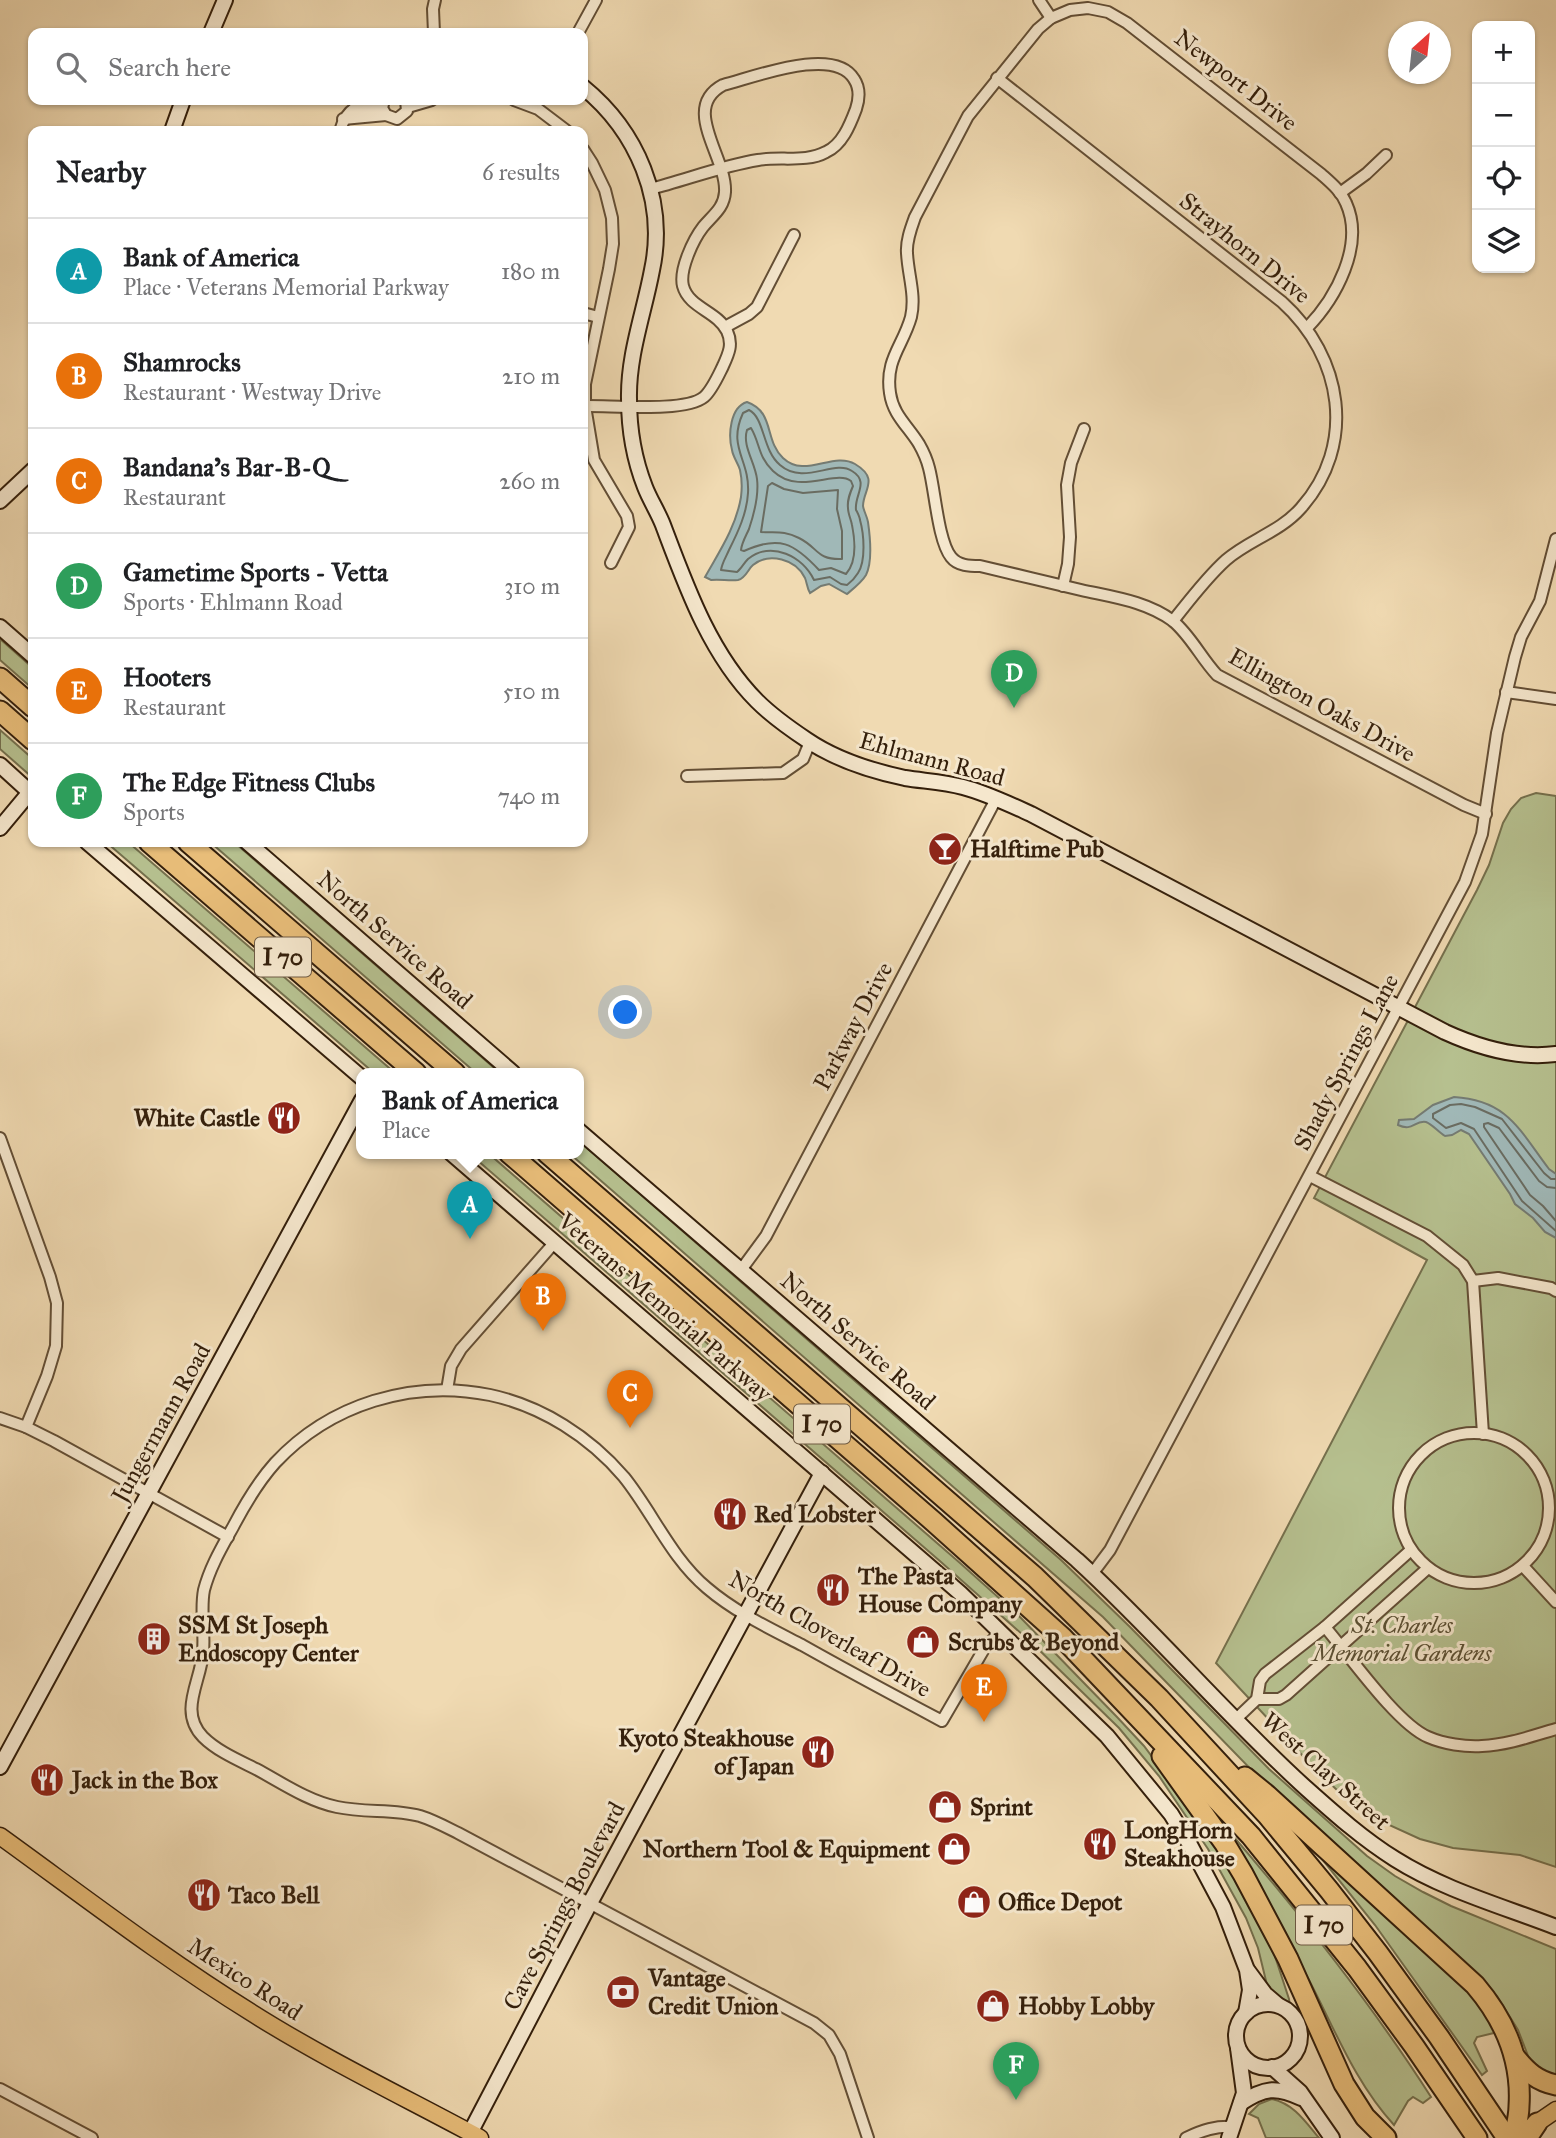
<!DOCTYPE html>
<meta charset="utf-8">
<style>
:root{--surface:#fff;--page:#f2f2f2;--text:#202124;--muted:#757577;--line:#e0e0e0;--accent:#8f2418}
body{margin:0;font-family:"IM FELL Great Primer",serif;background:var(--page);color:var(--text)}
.controls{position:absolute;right:21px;top:21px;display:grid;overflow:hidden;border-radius:14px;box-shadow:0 2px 5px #0004}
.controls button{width:63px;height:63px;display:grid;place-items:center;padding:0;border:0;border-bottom:2px solid var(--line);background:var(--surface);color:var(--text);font:35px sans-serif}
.compass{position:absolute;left:1388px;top:21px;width:63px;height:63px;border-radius:50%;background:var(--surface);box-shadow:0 2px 5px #0004;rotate:27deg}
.you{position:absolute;left:626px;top:1013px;width:24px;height:24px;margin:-18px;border:5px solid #fff;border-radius:50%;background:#1a73e8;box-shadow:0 0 0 10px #1a73e833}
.badge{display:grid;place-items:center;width:46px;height:46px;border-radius:50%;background:var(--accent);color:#fff;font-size:23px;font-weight:700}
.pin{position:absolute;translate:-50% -58px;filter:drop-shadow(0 2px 4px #0008)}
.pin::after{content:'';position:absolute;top:37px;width:24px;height:21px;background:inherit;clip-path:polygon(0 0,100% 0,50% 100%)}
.popup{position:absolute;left:356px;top:1068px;width:228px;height:91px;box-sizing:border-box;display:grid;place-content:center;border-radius:14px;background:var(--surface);filter:drop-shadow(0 2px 5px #0005);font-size:23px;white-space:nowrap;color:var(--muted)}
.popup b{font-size:26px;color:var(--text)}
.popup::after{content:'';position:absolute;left:50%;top:100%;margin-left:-14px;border:14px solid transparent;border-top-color:var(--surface)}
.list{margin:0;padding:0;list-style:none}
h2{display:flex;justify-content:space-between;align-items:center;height:91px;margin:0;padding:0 28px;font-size:30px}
h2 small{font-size:23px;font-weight:400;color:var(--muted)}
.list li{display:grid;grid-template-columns:46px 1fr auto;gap:21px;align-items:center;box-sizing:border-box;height:105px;padding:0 28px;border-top:2px solid var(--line)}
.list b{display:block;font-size:26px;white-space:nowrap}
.list p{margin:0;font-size:23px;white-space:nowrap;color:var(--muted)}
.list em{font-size:23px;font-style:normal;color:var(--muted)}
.icon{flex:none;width:38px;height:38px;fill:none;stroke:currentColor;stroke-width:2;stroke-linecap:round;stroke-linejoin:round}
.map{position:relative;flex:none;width:1556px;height:2138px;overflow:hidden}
.search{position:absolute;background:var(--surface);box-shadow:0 2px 5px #0004;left:28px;top:28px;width:560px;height:77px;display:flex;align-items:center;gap:18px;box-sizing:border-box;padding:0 24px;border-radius:14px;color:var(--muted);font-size:26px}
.panel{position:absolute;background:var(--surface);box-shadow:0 2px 5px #0004;left:28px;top:126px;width:560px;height:721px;border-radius:14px}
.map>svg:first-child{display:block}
</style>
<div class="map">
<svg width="1556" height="2138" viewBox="0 0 1556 2138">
<rect width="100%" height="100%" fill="#f0dab2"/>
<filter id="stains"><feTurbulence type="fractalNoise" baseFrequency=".00286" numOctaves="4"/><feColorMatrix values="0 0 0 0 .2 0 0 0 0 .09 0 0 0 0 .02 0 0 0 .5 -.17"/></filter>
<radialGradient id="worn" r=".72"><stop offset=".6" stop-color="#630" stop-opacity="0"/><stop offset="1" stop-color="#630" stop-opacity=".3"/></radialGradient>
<g fill="#b6c08f" stroke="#75704d" stroke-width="2">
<polygon points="0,639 33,668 33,689 0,660"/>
<polygon points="0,730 33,759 33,778 0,749"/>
<polygon points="1536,793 1556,796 1556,1867 1520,1855 1453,1848 1420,1839 1376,1819 1338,1791 1316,1770 1216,1663 1427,1260 1314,1198 1477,890 1489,865 1503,823 1511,809 1521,798"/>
<polygon points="106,842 128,842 395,1073 374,1073"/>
<polygon points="210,842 234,842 500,1073 476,1073"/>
<polygon points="579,1141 1061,1560 1130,1627 1269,1769 1367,1856 1395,1876 1423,1892 1451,1906 1556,1949 1556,2078 1532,2066 1518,2030 1497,1996 1477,1975 1269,1788 1103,1617 569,1153 578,1153"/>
<polygon points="469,1153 488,1153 960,1563 1018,1615 1117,1717 1144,1746 1187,1804 1215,1844 1268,1935 1289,1999 1291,2015 1277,2001 1268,1989 1258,1948 1246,1918 1208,1849 1159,1776 1119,1728 1032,1643 941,1562"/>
<path d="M 1228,1830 C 1301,1915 1371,2003 1431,2097 L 1423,2103 L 1413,2097 L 1408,2101 L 1394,2125 C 1356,2084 1335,2030 1310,1982 C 1283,1931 1254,1881 1226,1831 Z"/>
<polygon points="1326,1855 1460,1982 1485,2010 1498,2032 1477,2037 1474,2043 1487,2071 1482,2075 1375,1925 1322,1859"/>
<path d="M 1272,2099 C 1294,2104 1305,2121 1319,2138 L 1266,2138 L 1258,2118 L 1249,2114 L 1259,2104 Z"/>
</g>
<g fill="#a0b8b7" stroke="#757b72" stroke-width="2">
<path d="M 747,402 C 775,412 764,440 783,458 C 805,479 833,451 855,464 C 880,479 863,490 863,506 C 864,512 867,516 868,522 C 870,536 873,561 866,575 C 862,582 853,589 847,594 L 829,584 L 821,586 L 810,593 C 807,588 807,583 805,578 C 796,559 769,552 753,565 C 748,569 746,578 738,580 C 729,581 720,579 711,580 L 705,577 C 719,552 736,527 741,497 C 742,489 742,479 740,470 C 738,463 733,457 732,450 C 728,435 730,407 747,402 Z"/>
<path d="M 1454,1097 C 1508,1100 1520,1131 1549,1169 L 1556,1174 L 1556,1238 L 1545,1232 L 1533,1218 L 1515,1204 L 1510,1194 L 1469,1134 L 1461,1130 L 1452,1135 L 1445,1136 C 1438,1132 1432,1124 1426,1122 C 1414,1120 1413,1132 1398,1125 L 1399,1120 L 1414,1119 L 1433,1105 Z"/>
</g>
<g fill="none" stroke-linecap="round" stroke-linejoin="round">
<g stroke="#6a6c61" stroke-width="2">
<path d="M 749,410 C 765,418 762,450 780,465 C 804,486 834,459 852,471 C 870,482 854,495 856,510 C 857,511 860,518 860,520 C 864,534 866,561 858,573 C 855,578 851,582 847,585 L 841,584 L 830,577 L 814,580 C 803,557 772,540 748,559 C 744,563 741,569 737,572 L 721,570 C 722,563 726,557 729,550 C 738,532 747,513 748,493 C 750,459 727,448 743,413 Z"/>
<path d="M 751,428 C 760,443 758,457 773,471 C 799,496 836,469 851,481 L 853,486 C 850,493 847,500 848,508 C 848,514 851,519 852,525 C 855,540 857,562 846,574 L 831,568 L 819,570 C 794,543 779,535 744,551 L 741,550 C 742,542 746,536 749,529 C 754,514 759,495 757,479 C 755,462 742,446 747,430 Z"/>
<path d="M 772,483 L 784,489 L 803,493 L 838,490 L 837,509 L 842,531 L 842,559 C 816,560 819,548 799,538 C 784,530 775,533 761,532 L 768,486 Z"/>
<polyline points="1556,1179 1551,1179 1544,1173 1502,1119 1475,1107 1461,1104 1450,1105 1433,1114 1433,1118 1446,1128 1461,1123 1474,1129 1522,1201 1556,1231"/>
<polyline points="1556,1188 1547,1187 1539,1181 1499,1128 1488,1123 1484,1124 1484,1127 1530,1195 1543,1206 1556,1221"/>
</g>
<g stroke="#634e35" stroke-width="14">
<g id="street">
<polyline points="1039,0 1051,18"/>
<polyline points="434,33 433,9 435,0"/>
<polyline points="578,33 596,0"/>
<path d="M 997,78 L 1282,302 C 1343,357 1357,445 1301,508 C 1280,532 1249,540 1226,560 C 1206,578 1189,601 1173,621"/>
<polyline points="384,100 382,108 386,115 397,119 407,111 406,100"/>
<polyline points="514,100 538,109 567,131"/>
<polyline points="408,107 432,100"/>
<polyline points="354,109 366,110 382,108"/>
<polyline points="343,119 386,115"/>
<path d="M 340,131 C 346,108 361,102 383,100"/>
<polyline points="583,149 592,163 605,190 612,218 613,244 609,269 585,384 585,406 594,460 627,516 629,527 611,563"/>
<polyline points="1340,193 1366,174 1386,155"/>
<polyline points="583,313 598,317"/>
<polyline points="725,327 749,314 757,307 794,235"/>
<path d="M 1307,328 C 1336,298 1365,245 1346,203 C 1341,191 1331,183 1321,174 L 1127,23 L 1108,12 L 1088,8 L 1070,10 L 1051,18 L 1038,29 L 968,116 L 915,217 C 911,228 906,241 907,253 C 908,275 916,295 911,317 C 903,346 885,359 890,393 C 893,415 908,426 919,444 C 923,451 927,460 929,468 C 935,490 938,541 951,557 C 958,566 970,566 980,566 C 1014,574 1047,582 1081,590 C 1112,597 1146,601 1173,621 C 1191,636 1201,658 1217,675 L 1464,805 L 1486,814"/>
<path d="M 583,406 C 609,405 685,413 704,397 C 712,390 718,376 723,366 C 729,353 733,344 727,331 C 717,311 689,308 683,286 C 679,270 693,240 703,227 C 713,215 724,208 725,192 C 727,157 680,108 723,85 C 752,78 834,45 854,79 C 860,88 859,100 856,109 C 850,125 842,145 826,152 C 806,163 780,156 758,160 C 721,166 686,180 650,189"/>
<polyline points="1063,586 1068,564 1070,537 1067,485 1071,463 1084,429"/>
<polyline points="1506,692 1556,699"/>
<polyline points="687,776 783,773 803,759 810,742"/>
<polyline points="0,1138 50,1277 57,1303 56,1346 47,1376 26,1427"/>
<polyline points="1310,1176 1427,1236 1463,1265 1473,1281 1483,1434"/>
<polyline points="741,1270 766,1236 996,799"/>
<polyline points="1473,1281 1498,1278 1551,1288 1556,1291"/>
<polyline points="447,1390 451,1366 461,1349 555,1242"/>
<polyline points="0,1418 26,1427 54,1441 228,1537"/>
<circle cx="1474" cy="1508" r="75"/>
<polyline points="1523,1566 1556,1602"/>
<polyline points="1092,1574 1110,1550 1465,882 1482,834 1497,733 1515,657 1521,637 1540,601 1556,539"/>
<path d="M 1325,1627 C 1349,1655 1397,1724 1428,1737 C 1444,1744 1465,1747 1482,1746 C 1507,1745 1532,1736 1556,1729"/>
<polyline points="1257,1699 1279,1699 1286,1695 1428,1568"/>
<polyline points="1235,1720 1257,1699 1260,1681 1265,1674 1325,1627 1411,1550"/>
<polyline points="0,2089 92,2138"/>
<path d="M 868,2138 L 840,2054 L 829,2035 L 814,2023 L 458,1833 C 446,1827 433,1820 420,1816 C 394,1809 365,1813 337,1807 C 308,1801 282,1783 256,1769 C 238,1760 217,1751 203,1737 C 178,1711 201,1682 203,1652 C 205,1631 200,1610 204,1590 C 210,1567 222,1547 233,1527 C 245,1504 258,1482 275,1463 C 330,1404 412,1379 490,1395 C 542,1406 590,1437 624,1477 C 653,1513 671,1558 707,1588 C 735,1612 769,1628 802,1645 C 848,1671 895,1696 942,1721 L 984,1649 L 1001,1631"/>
<path d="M 1186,2138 C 1203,2130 1215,2126 1234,2127"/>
</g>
</g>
<g stroke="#341f0b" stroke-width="18">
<g id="secondary">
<polyline points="211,33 225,0"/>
<path d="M 583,87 C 637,131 667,200 652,270 C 644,313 628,355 629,399 C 629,429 634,459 645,487 C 650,500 658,512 663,525 C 686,586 710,654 757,701 C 772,716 789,728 807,740 C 835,759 872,771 905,778 C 924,781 944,782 963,787 C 986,793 1009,804 1031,814 L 1445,1032 C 1480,1048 1517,1059 1556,1054"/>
<polyline points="172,131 183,100"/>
<polyline points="0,501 33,470"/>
<polyline points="0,627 33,656"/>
<polyline points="0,765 33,795"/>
<polyline points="0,828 30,792"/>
<polyline points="87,842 362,1078"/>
<polyline points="247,842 513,1073"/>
<path d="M 578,1130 L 1077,1560 C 1157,1633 1227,1717 1307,1789 C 1335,1814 1363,1839 1395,1859 C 1444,1890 1502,1906 1556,1927"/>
<polyline points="451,1153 960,1593 1107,1736 1171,1814 1189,1843 1223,1907 1247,1970 1250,1990 1246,2013"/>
<polyline points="0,1767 362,1100"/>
<polyline points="1248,1971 1265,1994 1278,2005"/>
<circle cx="1268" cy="2036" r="32"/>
<polyline points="1272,2067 1300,2092 1332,2138"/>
<path d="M 1241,2103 C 1264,2088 1276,2086 1301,2098"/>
<polyline points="470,2133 590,1903 822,1473"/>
<polyline points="1229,2138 1244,2093 1238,2048"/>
</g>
</g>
<g stroke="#341f0b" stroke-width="19">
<g id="primary">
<path d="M 0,1836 C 83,1896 165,1959 252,2013 C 325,2059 404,2097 480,2138"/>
<polyline points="1527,2130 1556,2110"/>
</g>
</g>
<g stroke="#341f0b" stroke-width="23">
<g id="highway">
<polyline points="0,678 33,707"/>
<polyline points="0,711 33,740"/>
<polyline points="149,842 416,1073"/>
<polyline points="188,842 455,1073"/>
<polyline points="509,1153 934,1522 1062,1637 1251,1836 1357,1968 1414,2046 1477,2138"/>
<polyline points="547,1153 1035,1577 1159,1698 1267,1815 1329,1890 1378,1953 1439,2037 1507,2138"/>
<polyline points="1162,1756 1225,1844 1243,1874 1288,1959 1344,2084 1365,2117 1386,2138"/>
<path d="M 1245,1777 L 1267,1795 L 1475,1985 C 1504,2019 1522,2060 1519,2106 C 1519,2116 1516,2127 1514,2138"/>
<path d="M 1515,2057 C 1527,2072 1537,2081 1556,2085"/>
<polyline points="1527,2138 1537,2123"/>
</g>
</g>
<use href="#street" stroke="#f5e7cd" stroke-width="10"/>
<use href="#secondary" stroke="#f5e7cd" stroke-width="14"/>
<use href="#primary" stroke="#e8bd79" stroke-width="16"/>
<use href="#highway" stroke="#e8bd79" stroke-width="19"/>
</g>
<defs>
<g id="bar-disc" transform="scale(1.75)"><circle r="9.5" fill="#8f2418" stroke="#f5e7cd"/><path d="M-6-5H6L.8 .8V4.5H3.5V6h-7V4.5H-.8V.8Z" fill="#fff"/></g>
<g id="restaurant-disc" transform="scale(1.75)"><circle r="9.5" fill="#8f2418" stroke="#f5e7cd"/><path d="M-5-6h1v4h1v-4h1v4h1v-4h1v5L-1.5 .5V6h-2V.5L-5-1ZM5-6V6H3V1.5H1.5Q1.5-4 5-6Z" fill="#fff"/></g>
<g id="building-disc" transform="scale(1.75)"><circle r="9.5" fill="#8f2418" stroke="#f5e7cd"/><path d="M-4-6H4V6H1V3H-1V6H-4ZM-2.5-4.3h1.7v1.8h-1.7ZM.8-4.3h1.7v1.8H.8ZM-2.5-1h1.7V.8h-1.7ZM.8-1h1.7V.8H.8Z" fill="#fff"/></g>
<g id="shop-disc" transform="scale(1.75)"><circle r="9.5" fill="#8f2418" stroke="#f5e7cd"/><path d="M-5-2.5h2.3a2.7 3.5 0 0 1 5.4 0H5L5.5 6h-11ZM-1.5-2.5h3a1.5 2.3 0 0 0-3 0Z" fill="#fff"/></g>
<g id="bank-disc" transform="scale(1.75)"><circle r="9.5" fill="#8f2418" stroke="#f5e7cd"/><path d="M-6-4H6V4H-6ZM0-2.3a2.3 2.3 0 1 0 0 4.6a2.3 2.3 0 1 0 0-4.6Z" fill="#fff"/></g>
</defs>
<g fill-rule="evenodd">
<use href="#bar-disc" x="945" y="849"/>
<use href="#restaurant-disc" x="284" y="1118"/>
<use href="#restaurant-disc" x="730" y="1514"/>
<use href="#restaurant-disc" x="833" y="1590"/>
<use href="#building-disc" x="154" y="1639"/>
<use href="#shop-disc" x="923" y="1642"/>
<use href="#restaurant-disc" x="818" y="1752"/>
<use href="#restaurant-disc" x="47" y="1780"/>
<use href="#shop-disc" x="945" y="1807"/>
<use href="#restaurant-disc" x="1100" y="1844"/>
<use href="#shop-disc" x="954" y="1849"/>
<use href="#restaurant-disc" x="204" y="1895"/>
<use href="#shop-disc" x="974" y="1902"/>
<use href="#bank-disc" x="623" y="1992"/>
<use href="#shop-disc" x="993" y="2006"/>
</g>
<g text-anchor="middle" stroke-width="6" stroke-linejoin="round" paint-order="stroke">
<g fill="#f5e7cd" stroke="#6e5b45" stroke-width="2">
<rect x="255" y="937.5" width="56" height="39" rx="5"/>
<rect x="794" y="1404.5" width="56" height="39" rx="5"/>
<rect x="1296" y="1905.5" width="56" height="39" rx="5"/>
</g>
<g font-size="23" font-weight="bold" fill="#341f0b">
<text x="283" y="965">I 70</text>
<text x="822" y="1432">I 70</text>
<text x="1324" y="1933">I 70</text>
</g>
<g font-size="24" fill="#341f0b" stroke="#f5e7cd">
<text transform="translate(1236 80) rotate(38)" y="8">Newport Drive</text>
<text transform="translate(1245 248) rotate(39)" y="8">Strayhorn Drive</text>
<text transform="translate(1322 705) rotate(29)" y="8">Ellington Oaks Drive</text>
<text transform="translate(932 759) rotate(15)" y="8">Ehlmann Road</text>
<text transform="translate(395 940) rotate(41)" y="8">North Service Road</text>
<text transform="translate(853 1026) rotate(-62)" y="8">Parkway Drive</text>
<text transform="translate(1346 1062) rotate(-62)" y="8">Shady Springs Lane</text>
<text transform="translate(665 1307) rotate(41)" y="8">Veterans Memorial Parkway</text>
<text transform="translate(858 1341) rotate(41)" y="8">North Service Road</text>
<text transform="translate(161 1423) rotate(-61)" y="8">Jungermann Road</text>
<text transform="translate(830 1634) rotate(30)" y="8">North Cloverleaf Drive</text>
<text transform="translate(1326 1771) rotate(42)" y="8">West Clay Street</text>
<text transform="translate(564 1906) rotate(-62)" y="8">Cave Springs Boulevard</text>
<text transform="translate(245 1979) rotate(33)" y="8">Mexico Road</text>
</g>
<g font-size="24" font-weight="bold" fill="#341f0b" stroke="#f5e7cd" text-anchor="start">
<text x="970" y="857">Halftime Pub</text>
<text x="260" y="1126" text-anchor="end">White Castle</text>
<text x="754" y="1522">Red Lobster</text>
<text x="858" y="1584">The Pasta<tspan x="858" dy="28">House Company</tspan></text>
<text x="178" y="1633">SSM St Joseph<tspan x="178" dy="28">Endoscopy Center</tspan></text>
<text x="948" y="1650">Scrubs &amp; Beyond</text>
<text x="794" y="1746" text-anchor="end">Kyoto Steakhouse<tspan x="794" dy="28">of Japan</tspan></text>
<text x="72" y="1788">Jack in the Box</text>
<text x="970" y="1815">Sprint</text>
<text x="1124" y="1838">LongHorn<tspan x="1124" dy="28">Steakhouse</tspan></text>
<text x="930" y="1857" text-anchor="end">Northern Tool &amp; Equipment</text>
<text x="228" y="1903">Taco Bell</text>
<text x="998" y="1910">Office Depot</text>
<text x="648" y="1986">Vantage<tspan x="648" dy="28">Credit Union</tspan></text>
<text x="1018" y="2014">Hobby Lobby</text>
</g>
<g font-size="24" font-style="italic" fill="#5b4f33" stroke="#f5e7cd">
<text x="1402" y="1633">St. Charles<tspan x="1402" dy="28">Memorial Gardens</tspan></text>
</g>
</g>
<rect width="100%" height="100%" filter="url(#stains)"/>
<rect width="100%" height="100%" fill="url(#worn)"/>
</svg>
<div class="controls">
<button>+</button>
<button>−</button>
<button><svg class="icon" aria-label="locate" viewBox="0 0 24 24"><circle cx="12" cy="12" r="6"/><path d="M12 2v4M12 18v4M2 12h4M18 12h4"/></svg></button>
<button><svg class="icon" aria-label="layers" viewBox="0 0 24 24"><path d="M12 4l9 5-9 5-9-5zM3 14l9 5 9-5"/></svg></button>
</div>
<svg class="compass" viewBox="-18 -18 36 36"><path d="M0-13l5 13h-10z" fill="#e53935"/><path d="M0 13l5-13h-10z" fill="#757577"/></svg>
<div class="you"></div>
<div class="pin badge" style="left:470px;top:1239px;background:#0f9aa8">A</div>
<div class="popup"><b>Bank of America</b>Place</div>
<div class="pin badge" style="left:543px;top:1331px;background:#e8710a">B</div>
<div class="pin badge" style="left:630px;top:1428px;background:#e8710a">C</div>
<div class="pin badge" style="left:1014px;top:708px;background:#2e9e5b">D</div>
<div class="pin badge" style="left:984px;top:1722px;background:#e8710a">E</div>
<div class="pin badge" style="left:1016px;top:2100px;background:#2e9e5b">F</div>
<div class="search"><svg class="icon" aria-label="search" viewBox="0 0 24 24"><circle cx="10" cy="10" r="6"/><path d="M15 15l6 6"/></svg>Search here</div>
<section class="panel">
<h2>Nearby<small>6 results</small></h2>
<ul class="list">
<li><span class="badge" style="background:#0f9aa8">A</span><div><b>Bank of America</b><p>Place · Veterans Memorial Parkway</p></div><em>180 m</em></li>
<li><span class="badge" style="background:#e8710a">B</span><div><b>Shamrocks</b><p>Restaurant · Westway Drive</p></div><em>210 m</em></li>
<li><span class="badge" style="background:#e8710a">C</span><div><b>Bandana's Bar-B-Q</b><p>Restaurant</p></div><em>260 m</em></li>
<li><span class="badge" style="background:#2e9e5b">D</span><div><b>Gametime Sports - Vetta</b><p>Sports · Ehlmann Road</p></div><em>310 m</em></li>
<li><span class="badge" style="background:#e8710a">E</span><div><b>Hooters</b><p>Restaurant</p></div><em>510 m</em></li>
<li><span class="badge" style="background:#2e9e5b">F</span><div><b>The Edge Fitness Clubs</b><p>Sports</p></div><em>740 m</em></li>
</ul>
</section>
</div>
